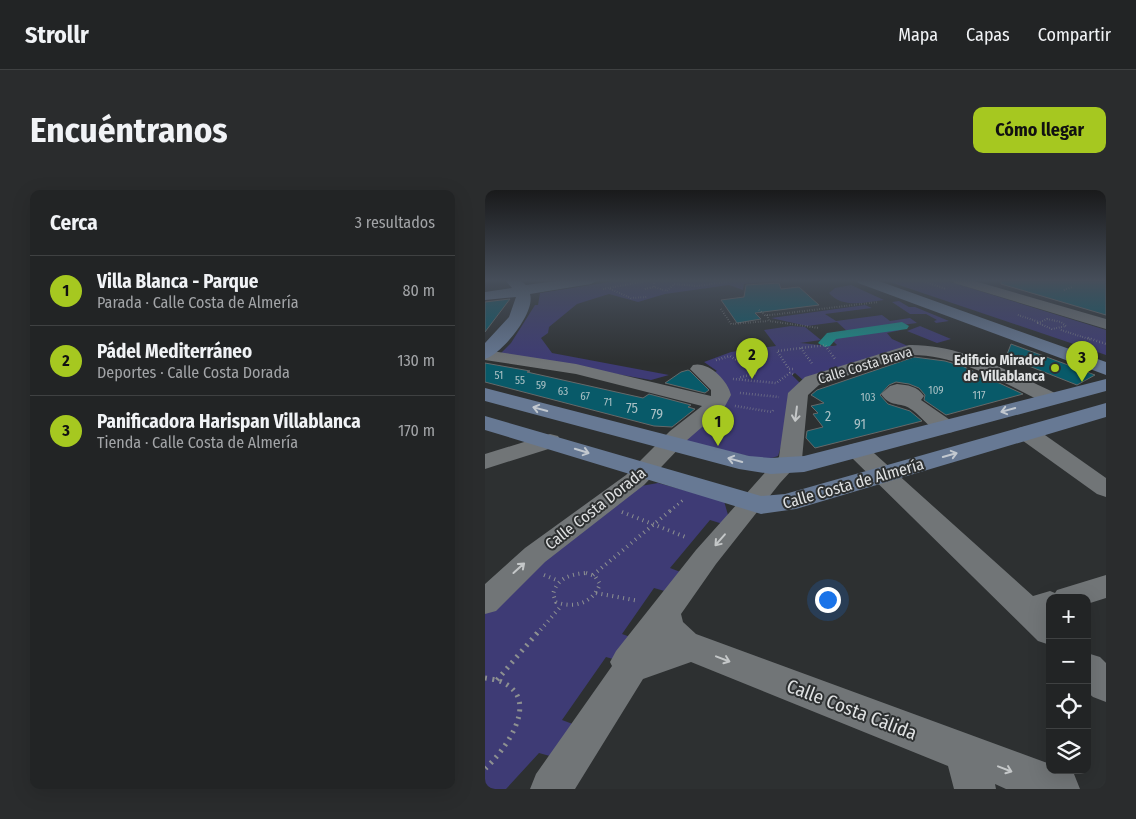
<!DOCTYPE html>
<html lang="es">
<meta charset="utf-8">
<style>
:root{--surface:#222425;--page:#2a2c2d;--text:#f1f3f6;--muted:#a2a4a7;--line:#3f4142;--accent:#a6c820}
body{margin:0;font-family:"Fira Sans Condensed",sans-serif;background:var(--page);color:var(--text)}
.controls{position:absolute;right:15px;bottom:15px;display:grid;overflow:hidden;border-radius:10px;box-shadow:0 5px 20px #0002}
.controls button{width:45px;height:45px;display:grid;place-items:center;padding:0;border:0;border-bottom:1px solid var(--line);background:var(--surface);color:var(--text);font:25px sans-serif}
.you{position:absolute;left:342px;top:409px;width:18px;height:18px;margin:-12px;border:4px solid #fff;border-radius:50%;background:#1a73e8;box-shadow:0 0 0 8px #1a73e833}
.badge{display:grid;place-items:center;width:32px;height:32px;border-radius:50%;background:var(--accent);color:#111;font-size:16px;font-weight:700}
.pin{position:absolute;translate:-50% -41px;filter:drop-shadow(0 1px 2px #0008)}
.pin::after{content:'';position:absolute;top:26px;width:18px;height:15px;background:inherit;clip-path:polygon(0 0,100% 0,50% 100%)}
.list{margin:0;padding:0;list-style:none}
h2{display:flex;justify-content:space-between;align-items:center;height:65px;margin:0;padding:0 20px;font-size:21px}
h2 small{font-size:16px;font-weight:400;color:var(--muted)}
.list li{display:grid;grid-template-columns:32px 1fr auto;gap:15px;align-items:center;box-sizing:border-box;height:70px;padding:0 20px;border-top:1px solid var(--line)}
.list b{display:block;font-size:19px;white-space:nowrap}
.list p{margin:0;font-size:16px;white-space:nowrap;color:var(--muted)}
.list em{font-size:16px;font-style:normal;color:var(--muted)}
.icon{flex:none;width:28px;height:28px;fill:none;stroke:currentColor;stroke-width:2;stroke-linecap:round;stroke-linejoin:round}
.map{position:relative;flex:none;width:621px;height:599px;overflow:hidden;border-radius:10px}
header{display:flex;align-items:center;gap:30px;box-sizing:border-box;height:70px;padding:0 25px;background:var(--surface);border-bottom:1px solid var(--line)}
header strong{font-size:24px}
nav{display:flex;gap:28px;margin-inline-start:auto;font-size:18px}
.intro{display:flex;align-items:center;justify-content:space-between;box-sizing:border-box;height:120px;padding:0 30px}
h1{margin:0;font-size:35px}
.button{padding:12px 22px;border-radius:10px;background:var(--accent);color:#111;font-size:18px;font-weight:700}
main{display:flex;gap:30px;padding:0 30px}
aside{flex:1;background:var(--surface);border-radius:10px;box-shadow:0 5px 20px #0002}
.map>svg:first-child{display:block}
</style>
<header>
<strong>Strollr</strong>
<nav><a>Mapa</a><a>Capas</a><a>Compartir</a></nav>
</header>
<div class="intro"><h1>Encuéntranos</h1><a class="button">Cómo llegar</a></div>
<main>
<aside>
<h2>Cerca<small>3 resultados</small></h2>
<ul class="list">
<li><span class="badge">1</span><div><b>Villa Blanca - Parque</b><p>Parada · Calle Costa de Almería</p></div><em>80 m</em></li>
<li><span class="badge">2</span><div><b>Pádel Mediterráneo</b><p>Deportes · Calle Costa Dorada</p></div><em>130 m</em></li>
<li><span class="badge">3</span><div><b>Panificadora Harispan Villablanca</b><p>Tienda · Calle Costa de Almería</p></div><em>170 m</em></li>
</ul>
</aside>
<div class="map">
<svg width="621" height="599" viewBox="0 0 621 599">
<rect width="100%" height="100%" fill="#2d3031"/>
<g fill="#3e3b75">
<polygon points="137,90 295,90 259,94 258,100 244,95 180,104 153,112 124,104 92,114 64,137 63,143 56,148 67,163 184,185 166,190 15,164 26,153 50,115 53,115 55,103"/>
<polygon points="399,90 459,90 621,140 621,165"/>
<path d="M 366,95 L 399,110 C 380,112 358,119 344,103 L 350,98 Z"/>
<polygon points="414,111 424,117 430,117 464,131 451,133 449,131 452,130 441,124 425,124 407,112"/>
<polygon points="380,115 387,118 340,124 351,131 397,125 405,131 425,128 432,133 363,142 352,132 322,136 286,128"/>
<path d="M 306,136 L 320,137 L 336,150 L 315,153 C 324,153 346,158 352,155 L 347,150 L 349,148 L 413,138 L 416,140 L 402,143 L 407,149 L 425,157 L 319,191 L 310,183 L 307,185 L 316,194 L 293,266 L 280,270 L 202,252 L 202,245 L 238,216 L 225,184 L 232,181 L 219,172 L 246,162 L 291,156 L 279,140 Z"/>
<polygon points="435,136 466,149 452,153 422,141"/>
<polygon points="173,293 239,311 243,325 238,334 225,330 185,378 198,383 183,402 169,398 137,444 151,449 135,471 121,467 77,530 93,536 72,568 54,563 21,599 0,599 0,424 35,387 156,296"/>
</g>
<g fill="none" stroke-linecap="round" stroke-linejoin="round">
<polygon fill="#17918c" fill-rule="evenodd" points="417,132 424,136 422,139 351,149 345,156 340,157 333,153 342,143"/>
</g>
<g fill="#085a69" stroke="#65696a">
<polygon points="516,90 621,90 621,125 516,94"/>
<polygon points="294,93 296,99 314,97 334,115 270,123 276,129 252,133 236,110 259,107 261,95"/>
<polygon points="25,109 0,142 0,112"/>
<polygon points="526,154 567,169 610,185 592,195 521,167"/>
<polygon points="429,167 460,171 477,176 538,204 461,225 439,210 440,205 434,198 424,194 411,192 404,195 395,205 403,214 425,221 437,231 330,258 321,248 322,241 338,237 328,224 333,223 326,216 339,213 326,205 332,200"/>
<polygon points="0,173 45,181 42,182 158,208 164,204 206,215 203,217 210,219 187,237 169,236 0,192"/>
<polygon points="203,180 205,181 224,200 220,203 180,193 196,182"/>
</g>
<g fill="none" stroke-linecap="round" stroke-linejoin="round">
<g stroke="#8d9091" stroke-width="2" stroke-dasharray="0.5 2" stroke-linecap="butt">
<polyline points="166,90 169,92 169,97 182,101 189,94 213,96 254,90"/>
<polyline points="438,91 461,99"/>
<polyline points="610,91 612,90"/>
<polyline points="118,99 167,90"/>
<polyline points="125,99 146,108 162,107"/>
<polyline points="160,99 169,97"/>
<polyline points="579,100 587,97"/>
<polyline points="236,119 246,134 283,131"/>
<polyline points="274,120 280,125 286,125 393,112"/>
<polyline points="282,125 284,131 334,138"/>
<polyline points="533,125 554,132"/>
<polygon points="562,129 576,132 581,136 567,139 553,133"/>
<polyline points="576,140 607,150"/>
</g>
<g stroke="#8d9091" stroke-width="2.5" stroke-dasharray="0.5 2.5" stroke-linecap="butt">
<polyline points="603,148 621,154"/>
<polyline points="316,158 328,175"/>
<polyline points="231,170 245,166 272,183 253,188"/>
<polyline points="308,179 304,179 292,161 340,155 350,169"/>
<polyline points="248,189 291,193 305,183 308,184"/>
<polyline points="255,203 294,207"/>
<polyline points="250,216 287,222 289,219"/>
</g>
<polyline stroke="#8d9091" stroke-width="3" stroke-dasharray="1 4" stroke-linecap="butt" points="185,321 198,310"/>
<g stroke="#8d9091" stroke-width="4" stroke-dasharray="1 4.5" stroke-linecap="butt">
<polyline points="137,322 203,348"/>
<path d="M 101,383 L 110,386 L 115,394 C 108,413 89,419 71,412 L 68,404 C 72,388 86,384 101,383 Z"/>
<polyline points="59,385 74,391"/>
<polyline points="108,385 186,320"/>
<polyline points="111,403 154,411"/>
<polyline points="52,444 77,415"/>
</g>
<g stroke="#8d9091" stroke-width="5" stroke-dasharray="2 5.5" stroke-linecap="butt">
<path d="M 0,488 C 6,489 14,490 19,493 C 56,512 19,561 0,579"/>
<polyline points="12,490 53,442"/>
</g>
<g fill="#717577" fill-rule="evenodd">
<polygon points="467,90 486,90 621,129 621,139 469,93"/>
<path d="M 424,155 C 477,154 527,183 574,205 L 577,209 L 574,213 L 560,213 C 518,193 473,164 425,165 L 334,195 L 323,205 L 317,269 L 295,293 L 231,374 L 196,424 L 198,432 L 211,444 L 565,574 L 565,580 L 580,580 L 589,584 L 595,599 L 521,599 L 510,594 L 511,599 L 469,599 L 463,576 L 206,472 L 158,489 L 90,599 L 45,599 L 51,584 L 127,476 L 125,472 L 131,461 L 211,360 L 294,267 L 303,203 L 320,187 Z"/>
<path d="M 0,160 L 91,174 L 226,206 L 226,200 L 205,179 L 208,175 C 223,171 243,190 246,205 L 239,218 L 201,251 L 159,295 L 60,372 L 11,421 L 0,424 L 0,394 L 40,358 L 141,285 L 185,241 L 217,216 L 91,184 L 0,170 Z"/>
<path d="M 412,194 C 423,195 432,196 439,206 L 436,210 L 468,232 L 471,237 L 468,242 C 445,247 438,223 420,216 C 409,213 404,215 396,204 L 405,196 Z"/>
<polygon points="542,236 550,238 621,288 621,307 612,304 534,248 531,243 534,238"/>
<polygon points="65,244 73,246 76,251 73,256 0,279 0,264"/>
<polygon points="372,253 380,255 548,406 565,401 570,403 572,400 621,385 621,408 602,414 602,408 565,408 565,455 553,451 364,265 361,260 364,255"/>
<polygon points="602,463 615,467 621,473 621,512 608,507 602,502"/>
</g>
<g fill="#677994" fill-rule="evenodd">
<path d="M 20,90 L 35,90 L 41,95 L 79,90 L 113,90 L 106,94 L 45,104 C 51,122 17,164 0,169 L 0,153 L 24,127 L 31,107 L 0,110 L 0,102 L 27,98 Z"/>
<polygon points="371,90 391,90 621,172 621,185 373,93"/>
<polygon points="621,189 621,201 319,282 286,284 254,279 0,211 0,198 264,266 286,268 319,266"/>
<polygon points="621,213 621,227 311,319 276,324 0,240 0,226 276,306 300,304"/>
</g>
</g>
<defs><path id="oneway-shaft" d="M-6 0H5M1.5-3L5.5 0L1.5 3" fill="none" stroke-width="1.6" stroke-linecap="round" stroke-linejoin="round" transform="scale(1.25)"/></defs>
<g stroke="#c2c8cf">
<use href="#oneway-shaft" transform="translate(55 219) rotate(-165)"/>
<use href="#oneway-shaft" transform="translate(523 220) rotate(165)"/>
<use href="#oneway-shaft" transform="translate(97 261) rotate(17)"/>
<use href="#oneway-shaft" transform="translate(465 265) rotate(-16)"/>
<use href="#oneway-shaft" transform="translate(250 270) rotate(-165)"/>
</g>
<g stroke="#c4c7c8">
<use href="#oneway-shaft" transform="translate(311 224) rotate(97)"/>
<use href="#oneway-shaft" transform="translate(235 350) rotate(131)"/>
<use href="#oneway-shaft" transform="translate(34 378) rotate(-42)"/>
<use href="#oneway-shaft" transform="translate(238 469) rotate(21)"/>
<use href="#oneway-shaft" transform="translate(520 579) rotate(21)"/>
</g>
<linearGradient id="sky" x2="0" y2="1"><stop stop-color="#191a1b"/><stop offset="0.52" stop-color="#464e5a"/><stop offset="1" stop-color="#464e5a" stop-opacity="0"/></linearGradient>
<rect width="621" height="174" fill="url(#sky)"/>
<circle fill="#a6c820" stroke="#2d3031" stroke-width="2" cx="570" cy="178" r="5"/>
<g text-anchor="middle" stroke-width="4" stroke-linejoin="round" paint-order="stroke">
<g font-size="11" fill="#aac0c4">
<text x="14" y="189">51</text>
<text x="35" y="194">55</text>
<text x="56" y="199">59</text>
<text x="451" y="204">109</text>
<text x="78" y="205">63</text>
<text x="494" y="209">117</text>
<text x="100" y="210">67</text>
<text x="383" y="211">103</text>
<text x="123" y="216">71</text>
</g>
<g font-size="14" font-weight="bold" fill="#e0e2e3" stroke="#2d3031" text-anchor="end">
<text x="560" y="175">Edificio Mirador<tspan x="560" dy="16">de Villablanca</tspan></text>
</g>
<g font-size="14" fill="#e0e2e3" stroke="#2d3031">
<text transform="translate(380 175) rotate(-17)" y="5">Calle Costa Brava</text>
</g>
<g font-size="14" fill="#aac0c4">
<text x="147" y="223">75</text>
<text x="172" y="229">79</text>
<text x="343" y="231">2</text>
<text x="375" y="239">91</text>
</g>
<g font-size="16" fill="#e0e2e3" stroke="#2d3031">
<text transform="translate(368 293) rotate(-16)" y="6">Calle Costa de Almería</text>
<text transform="translate(110 318) rotate(-38)" y="6">Calle Costa Dorada</text>
</g>
<g font-size="19" fill="#e0e2e3" stroke="#2d3031">
<text transform="translate(367 519) rotate(21)" y="7">Calle Costa Cálida</text>
</g>
</g>
</svg>
<div class="controls">
<button>+</button>
<button>−</button>
<button><svg class="icon" aria-label="locate" viewBox="0 0 24 24"><circle cx="12" cy="12" r="6"/><path d="M12 2v4M12 18v4M2 12h4M18 12h4"/></svg></button>
<button><svg class="icon" aria-label="layers" viewBox="0 0 24 24"><path d="M12 4l9 5-9 5-9-5zM3 14l9 5 9-5"/></svg></button>
</div>
<div class="you"></div>
<div class="pin badge" style="left:233px;top:256px">1</div>
<div class="pin badge" style="left:267px;top:189px">2</div>
<div class="pin badge" style="left:597px;top:192px">3</div>
</div>
</main>
